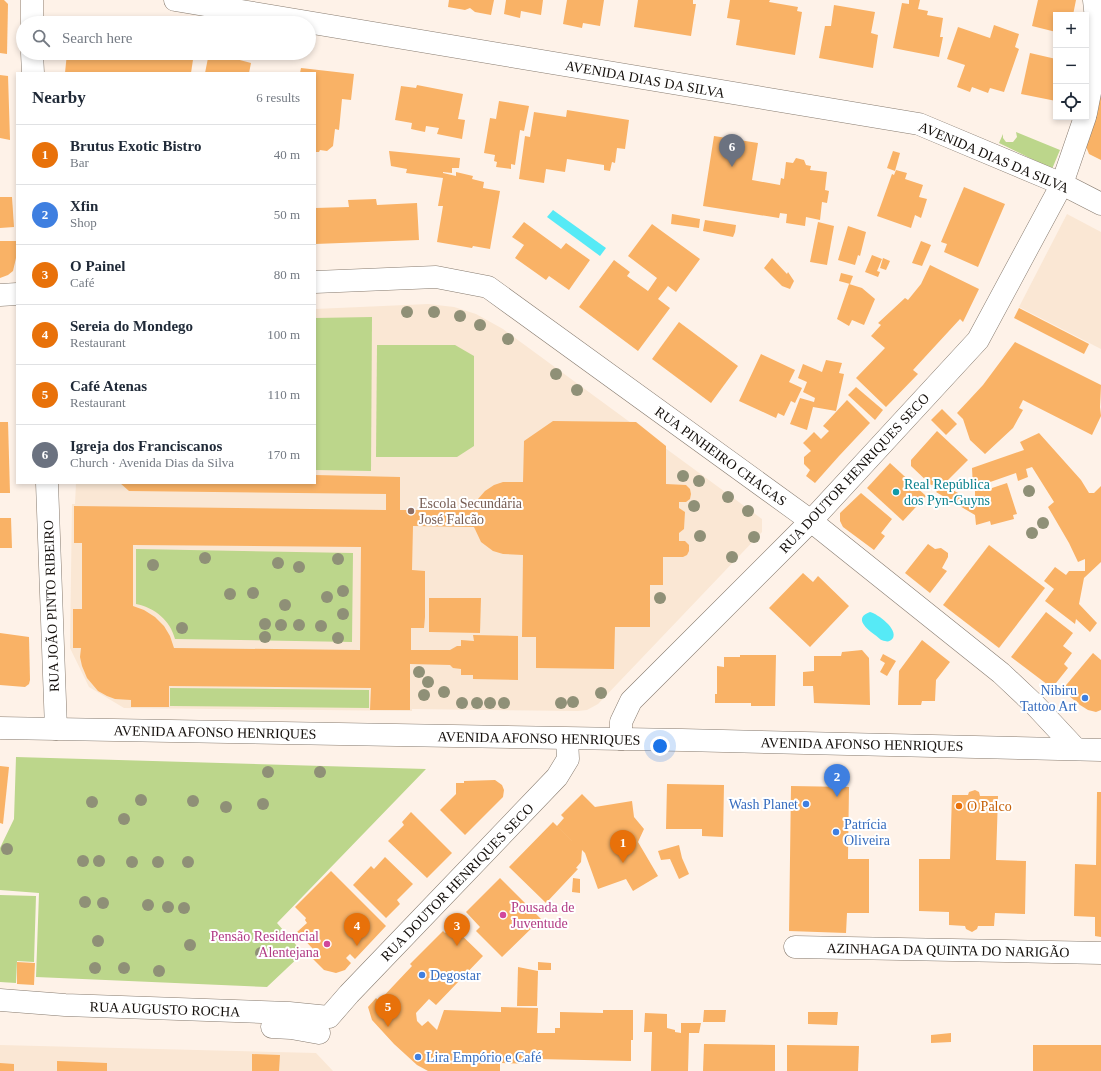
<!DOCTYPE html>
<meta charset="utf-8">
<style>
:root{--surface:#fff;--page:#f2f2f3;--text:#1f2937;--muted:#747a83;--line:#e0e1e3;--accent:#1d6965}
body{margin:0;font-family:Georgia,serif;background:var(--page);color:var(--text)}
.controls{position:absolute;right:12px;top:12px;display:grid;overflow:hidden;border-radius:0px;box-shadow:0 2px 6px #0003}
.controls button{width:36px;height:36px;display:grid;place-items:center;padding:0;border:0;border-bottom:1px solid var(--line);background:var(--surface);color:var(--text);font:20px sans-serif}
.you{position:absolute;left:660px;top:746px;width:14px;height:14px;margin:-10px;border:3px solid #fff;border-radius:50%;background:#1a73e8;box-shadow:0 0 0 6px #1a73e833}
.badge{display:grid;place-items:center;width:26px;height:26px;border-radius:50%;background:var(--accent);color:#fff;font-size:13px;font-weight:700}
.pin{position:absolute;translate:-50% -33px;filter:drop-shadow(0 1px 2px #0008)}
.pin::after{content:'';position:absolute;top:21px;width:14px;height:12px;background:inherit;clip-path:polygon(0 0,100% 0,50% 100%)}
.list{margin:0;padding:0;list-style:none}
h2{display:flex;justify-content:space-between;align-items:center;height:52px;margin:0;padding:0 16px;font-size:17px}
h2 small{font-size:13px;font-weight:400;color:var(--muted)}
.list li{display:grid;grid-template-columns:26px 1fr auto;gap:12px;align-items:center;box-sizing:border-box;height:60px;padding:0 16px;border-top:1px solid var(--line)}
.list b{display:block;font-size:15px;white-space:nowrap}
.list p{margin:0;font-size:13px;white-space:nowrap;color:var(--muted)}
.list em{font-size:13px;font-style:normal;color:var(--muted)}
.icon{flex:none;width:22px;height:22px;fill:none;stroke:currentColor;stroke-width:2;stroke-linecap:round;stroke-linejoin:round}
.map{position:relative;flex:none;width:1101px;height:1071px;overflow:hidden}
.search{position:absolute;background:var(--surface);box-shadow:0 2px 6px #0003;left:16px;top:16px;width:300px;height:44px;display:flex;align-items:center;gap:10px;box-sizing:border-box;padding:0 14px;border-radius:22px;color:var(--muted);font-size:15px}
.panel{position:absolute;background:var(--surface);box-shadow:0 2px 6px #0003;left:16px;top:72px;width:300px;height:412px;border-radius:0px}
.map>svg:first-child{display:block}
</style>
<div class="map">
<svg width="1101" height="1071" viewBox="0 0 1101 1071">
<rect width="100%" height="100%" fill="#fef2e8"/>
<g fill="#fae7d4">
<polygon points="1067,214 1101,232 1101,349 1019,307"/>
<polygon points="428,304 454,307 476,314 503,329 762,519 762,532 598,704 587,710 578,711 412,709 412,711 124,708 89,687 70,648 72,504 75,504 76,483 315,483 315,309"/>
<polygon points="0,1045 316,1053 333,1071 0,1071"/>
</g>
<g fill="#bcd68b">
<polygon points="1016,132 1060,150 1052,169 999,143 1003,134 1003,138 1006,142 1013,142 1017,137"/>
<polygon points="372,317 371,471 315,470 315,318"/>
<polygon points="377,345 455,345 474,356 474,446 457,457 376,457"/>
<path d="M 136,549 L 353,553 L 352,642 L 175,639 C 170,620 155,608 136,604 Z"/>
<polygon points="170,688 369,690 369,708 170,706"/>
<polygon points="16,757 426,769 277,923 303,953 267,987 36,977 39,893 0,890 0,848 14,819"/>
<polygon points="0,895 36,896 34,962 17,961 16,983 0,982"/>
</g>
<g fill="#56eaf6">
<polygon points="553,210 606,248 600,256 547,217"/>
<path d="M 870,612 C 878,614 898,629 893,638 C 891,641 888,642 885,641 C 881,641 878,637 875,635 C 867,629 853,618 870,612 Z"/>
</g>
<g fill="#f9b266" fill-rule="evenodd">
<polygon points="0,0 4,0 8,4 7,54 0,53"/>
<polygon points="449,0 494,0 491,15 475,12 470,8 465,10 448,7"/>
<polygon points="506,0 543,0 541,15 521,11 520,18 504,14"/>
<polygon points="567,0 604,0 600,26 583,23 582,28 563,24"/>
<polygon points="638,0 693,0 693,4 696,4 691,36 634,27"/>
<polygon points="730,0 770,0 769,2 798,7 797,11 802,12 795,55 736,45 740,20 727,18"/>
<polygon points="909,0 920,0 918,9 928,11 927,15 943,18 940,37 943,37 939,57 893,48 902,3 909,4"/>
<polygon points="1038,0 1076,0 1073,15 1056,15 1056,32 1032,26"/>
<polygon points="834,5 875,12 871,33 878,35 873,68 819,58 825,26 831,26"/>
<polygon points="994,25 1019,34 1015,47 1019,49 1004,92 990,88 988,93 972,87 970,92 957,87 965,65 947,59 958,27 990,38"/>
<polygon points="67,53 194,53 191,73 65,73"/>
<polygon points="209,53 227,53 237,55 236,59 251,63 249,73 205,73"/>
<polygon points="1030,53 1056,59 1056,101 1021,94"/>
<polygon points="301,68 354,74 351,100 342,99 339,130 335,129 333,146 327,151 320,150 319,152 315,152 315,73 300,73"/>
<polygon points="0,75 8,76 10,140 0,138"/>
<polygon points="417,85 463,94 458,119 465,120 462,139 437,134 439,128 426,126 425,132 411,129 412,123 395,120 401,86 416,88"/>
<polygon points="1101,94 1101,160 1089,154 1085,144"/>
<polygon points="499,101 529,106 524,131 520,130 515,165 511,164 511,169 496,167 497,162 494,161 495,155 484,153 490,118 496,119"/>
<polygon points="567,110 629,120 625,149 617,148 615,163 612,162 610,171 604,170 604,165 567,159 565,172 546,169 544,183 519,179 525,136 530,137 534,112 566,117"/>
<polygon points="714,136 758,143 752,180 780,185 781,178 784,179 786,162 793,163 796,158 804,160 806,165 811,166 810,170 827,172 825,190 829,191 827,203 822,202 820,220 806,217 805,226 786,223 787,214 780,213 779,218 703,206"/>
<polygon points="389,151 460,158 459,168 452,168 452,173 443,172 443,173 456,176 456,172 473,176 472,179 484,182 483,188 500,191 490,249 473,246 472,248 437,242 443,206 438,206 443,178 406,173 407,169 391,166"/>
<polygon points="893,151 900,153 895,171 887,168"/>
<polygon points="896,170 907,173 905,179 923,185 919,197 927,199 921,218 915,215 911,228 877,216 892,174 894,175"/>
<polygon points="964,187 1005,204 978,267 944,252 947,244 941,242"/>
<polygon points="0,197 12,197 14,227 0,228"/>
<polygon points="376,199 377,205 417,203 419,240 315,244 315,208 349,207 348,200"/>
<polygon points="672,214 700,219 699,228 671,224"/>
<polygon points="705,220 736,225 735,232 733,237 703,231"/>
<polygon points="524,222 561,249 566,243 590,260 569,290 549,276 546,280 515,258 524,245 512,237"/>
<polygon points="818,222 834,226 827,265 810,262"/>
<polygon points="652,224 700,259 676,292 668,286 658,299 670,308 638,351 579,307 614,260 630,272 627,276 648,291 657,278 628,256"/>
<polygon points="848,226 866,232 860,256 858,255 855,265 838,260"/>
<polygon points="0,241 16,241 16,258 13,271 8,275 0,278"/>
<polygon points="921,241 931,245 922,266 912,263"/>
<polygon points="872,255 882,259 877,271 880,272 878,277 865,272"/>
<polygon points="772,258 787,274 788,272 794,281 790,289 782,286 764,268"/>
<polygon points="883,258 890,261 886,270 880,268"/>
<polygon points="930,265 979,289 963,322 960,319 913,370 918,374 886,407 856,378 885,348 871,336 881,325 878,323 905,298 908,300 921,284"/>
<polygon points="841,273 853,276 850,284 839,281"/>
<polygon points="849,284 862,288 875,299 864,325 852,320 849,326 837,319"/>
<polygon points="1019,308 1089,344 1084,354 1014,318"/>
<polygon points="679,322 738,366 711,403 652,359"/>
<polygon points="1015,342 1101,385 1100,407 1101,416 1092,435 1023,400 1019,408 1023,410 1013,428 985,454 970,440 963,419 957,413 983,385"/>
<polygon points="761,354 795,370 789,382 802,388 795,403 791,401 784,416 778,413 776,418 739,401"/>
<polygon points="826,360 842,363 839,373 844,374 836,411 813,407 807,430 790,424 800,398 814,402 815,398 803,392 807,382 798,378 803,364 822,372"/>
<polygon points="856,387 883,410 875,420 848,395"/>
<polygon points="847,400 870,423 839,456 815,483 806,476 810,470 804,464 804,457 811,451 803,443 814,432 821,439 829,431 823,426"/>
<polygon points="942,409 957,424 946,435 931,420"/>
<path d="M 553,421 L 636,422 L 666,446 L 666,484 L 686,485 L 690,489 L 691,494 L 690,499 L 686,502 L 679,502 L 679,508 L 685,512 L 684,529 L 679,533 L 679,541 L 685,541 L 689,545 L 689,551 L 687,555 L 683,557 L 663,557 L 663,585 L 650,585 L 650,627 L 615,627 L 614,669 L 536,668 L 536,637 L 522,637 L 523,555 L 503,554 L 493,551 L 481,542 L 474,527 L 413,526 L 412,570 L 425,571 L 425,617 L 424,628 L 411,628 L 411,650 L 450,650 L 457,646 L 461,646 L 461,640 L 474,641 L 473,635 L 518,636 L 518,680 L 473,679 L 473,675 L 461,675 L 461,669 L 453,668 L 450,665 L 410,664 L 410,710 L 370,710 L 371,688 L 169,686 L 169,707 L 131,707 L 131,700 L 115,699 L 107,696 L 98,691 L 87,678 L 82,666 L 80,657 L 81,648 L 73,648 L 73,609 L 82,609 L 82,543 L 74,543 L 74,506 L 386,510 L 386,494 L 129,491 L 120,483 L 315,483 L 315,475 L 400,477 L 400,510 L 474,510 L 478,499 L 485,491 L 494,485 L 503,482 L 523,482 L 524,441 ZM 133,545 L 361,547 L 360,650 L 174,648 L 170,636 L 164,626 L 155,617 L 144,610 L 133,606 Z"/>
<polygon points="0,422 8,422 10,493 0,493"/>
<polygon points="937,431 968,460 941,487 938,484 931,485 911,466 911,460"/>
<polygon points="1039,433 1081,480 1089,493 1094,493 1101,486 1101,562 1084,578 1079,604 1097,623 1090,632 1076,619 1075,624 1045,601 1054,589 1044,581 1055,567 1066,575 1069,571 1085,571 1085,559 1078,562 1069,543 1048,507 1054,502 1032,467 1026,469 1028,477 1018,481 1016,473 973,488 972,468 1024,450 1020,442"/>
<polygon points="890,463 926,496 903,521 867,488"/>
<polygon points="1007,483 1017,514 1013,515 1014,519 991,525 990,521 976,525 975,515 936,492 943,485 975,502 975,488 985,485 986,490"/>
<polygon points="861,493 892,519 881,533 885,536 874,550 843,527 840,521 840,513"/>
<polygon points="0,518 11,518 12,548 0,548"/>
<polygon points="928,544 935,549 941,548 948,553 948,557 942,568 947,571 930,593 905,573"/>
<polygon points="989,545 1045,588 999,648 943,605"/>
<polygon points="803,573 813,582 818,576 849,606 810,647 769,608"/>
<polygon points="429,598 481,598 480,633 429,632"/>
<polygon points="1046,612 1073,633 1063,646 1072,653 1064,664 1068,668 1052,688 1011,657"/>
<polygon points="0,633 29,637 30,680 29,684 25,687 0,685"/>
<polygon points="922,640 950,662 936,680 935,701 922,701 921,705 898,705 899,671"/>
<polygon points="862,650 869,658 870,705 814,703 813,686 803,686 803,672 814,671 814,656 841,656 842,652"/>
<polygon points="1093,653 1101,660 1101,710 1096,712 1088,710 1080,705 1062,690"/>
<polygon points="883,654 896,661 887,676 880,672 885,663 880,660"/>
<polygon points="740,655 776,655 775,706 751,706 751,703 715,703 715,694 717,694 717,666 724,667 724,657 740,657"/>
<polygon points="0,766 9,767 3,824 0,823"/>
<polygon points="495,780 502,785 504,790 503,797 465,835 440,810 456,794 456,783 464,783 464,781"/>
<polygon points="667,784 724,785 723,837 702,836 702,829 666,829"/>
<polygon points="791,786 849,787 848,859 869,859 869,913 847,913 846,933 789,931"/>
<polygon points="975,790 979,792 980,796 998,796 996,860 1026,861 1025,914 995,913 994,926 978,926 977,929 972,932 966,929 965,926 949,925 949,912 919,911 919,859 950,859 952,795 968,795 969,792"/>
<polygon points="1097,792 1101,792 1101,937 1095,936 1095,917 1074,916 1075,864 1096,865"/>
<polygon points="582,794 595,807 632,801 634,817 644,829 638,842 658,876 633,891 626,879 598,889 585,853 582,850 581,862 576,868 578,869 546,903 509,867 553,822 572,841 557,826 564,818 561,815"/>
<polygon points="411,812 452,853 427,878 388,841 404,825 402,822"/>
<polygon points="679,845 682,858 689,874 679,879 670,859 661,860 658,851"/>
<polygon points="385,857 413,884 397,900 400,904 386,918 353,885 371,866 374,869"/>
<polygon points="331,871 386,926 355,959 350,954 346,958 351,963 345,970 336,973 324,970 308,954 313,949 297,932 307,923 305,920 306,918 295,907"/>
<polygon points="500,878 541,919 502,957 476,931 480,927 466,912"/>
<polygon points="573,878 580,879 580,893 572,892"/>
<polygon points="452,926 483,956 436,1005 429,999 416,1013 417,1021 422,1026 428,1021 437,1030 444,1010 501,1012 501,1007 538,1008 537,1033 555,1033 555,1028 560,1028 560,1012 603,1013 603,1010 633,1010 633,1040 631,1040 631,1061 537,1059 537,1064 500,1063 500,1071 428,1071 417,1065 394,1044 372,1020 368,1007 376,998 379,1001 412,966 410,964 443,931 445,933"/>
<polygon points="17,962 35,963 34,985 17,984"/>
<polygon points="538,962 551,963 551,970 538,970"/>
<polygon points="518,967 538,971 537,1006 517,1006"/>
<polygon points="704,1010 726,1010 725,1022 703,1022"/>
<polygon points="808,1012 838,1012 837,1025 808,1024"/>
<polygon points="645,1013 667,1014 667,1028 675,1030 675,1032 681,1033 681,1023 701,1023 699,1033 689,1033 688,1071 651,1071 652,1032 644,1032"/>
<polygon points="951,1033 951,1042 931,1043 931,1035"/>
<polygon points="704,1044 775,1045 775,1071 703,1071"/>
<polygon points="787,1045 859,1046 858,1071 787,1071"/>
<rect x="1033" y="1045" width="68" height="26"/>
<polygon points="252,1054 280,1055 279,1071 252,1071"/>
<polygon points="57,1061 107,1063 107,1071 57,1071"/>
<polygon points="0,1063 14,1064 14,1071 0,1071"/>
</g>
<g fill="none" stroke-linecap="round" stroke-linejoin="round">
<g stroke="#877b6f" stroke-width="23">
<g id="minor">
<polyline points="175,0 919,124 1062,184 1101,204"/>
<polyline points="32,23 32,0"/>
<polyline points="32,53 33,73"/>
<polyline points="1086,113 1099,47 1094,0"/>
<polyline points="315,282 436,277 488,287 811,521 1001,673 1035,705 1076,749"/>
<polyline points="0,295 17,294"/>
<polyline points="47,483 56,729"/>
<polyline points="0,728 682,740 1101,750"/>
<polyline points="621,739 621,722 631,701 811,521 978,340 1062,184 1085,117"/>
<polyline points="795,947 1101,953"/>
<polyline points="0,1000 65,1005 289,1013 329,1017 349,994 557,777 568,759 567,739"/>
<polyline points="272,1027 291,1028 319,1033"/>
</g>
</g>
<use href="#minor" stroke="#fff" stroke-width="22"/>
</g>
<g fill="#8f9077">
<circle cx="407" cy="312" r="6"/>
<circle cx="434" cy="312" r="6"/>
<circle cx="460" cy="316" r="6"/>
<circle cx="480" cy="325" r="6"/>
<circle cx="508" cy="339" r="6"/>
<circle cx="556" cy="374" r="6"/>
<circle cx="577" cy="390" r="6"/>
<circle cx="683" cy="476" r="6"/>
<circle cx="699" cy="481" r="6"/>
<circle cx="1029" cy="491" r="6"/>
<circle cx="728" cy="497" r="6"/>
<circle cx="694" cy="506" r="6"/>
<circle cx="748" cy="511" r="6"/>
<circle cx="1043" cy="523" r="6"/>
<circle cx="1032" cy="533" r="6"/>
<circle cx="700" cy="536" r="6"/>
<circle cx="754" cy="537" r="6"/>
<circle cx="732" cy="557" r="6"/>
<circle cx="205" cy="558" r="6"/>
<circle cx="338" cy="559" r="6"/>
<circle cx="278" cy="563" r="6"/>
<circle cx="153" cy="565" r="6"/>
<circle cx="299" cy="567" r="6"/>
<circle cx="343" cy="591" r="6"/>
<circle cx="253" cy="593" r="6"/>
<circle cx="230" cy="594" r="6"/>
<circle cx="327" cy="597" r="6"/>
<circle cx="660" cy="598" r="6"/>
<circle cx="285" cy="605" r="6"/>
<circle cx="343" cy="614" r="6"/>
<circle cx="265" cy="624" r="6"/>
<circle cx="281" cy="625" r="6"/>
<circle cx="299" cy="625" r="6"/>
<circle cx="321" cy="626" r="6"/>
<circle cx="182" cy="628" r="6"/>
<circle cx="265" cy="637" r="6"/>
<circle cx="338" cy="638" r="6"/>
<circle cx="419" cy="672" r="6"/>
<circle cx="428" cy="682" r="6"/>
<circle cx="444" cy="692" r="6"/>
<circle cx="601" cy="693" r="6"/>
<circle cx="424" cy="695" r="6"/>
<circle cx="573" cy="702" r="6"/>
<circle cx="462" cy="703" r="6"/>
<circle cx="477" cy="703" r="6"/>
<circle cx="490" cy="703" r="6"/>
<circle cx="504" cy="703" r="6"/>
<circle cx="561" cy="703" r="6"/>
<circle cx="268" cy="772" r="6"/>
<circle cx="320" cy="772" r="6"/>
<circle cx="141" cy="800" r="6"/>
<circle cx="193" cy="801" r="6"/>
<circle cx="92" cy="802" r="6"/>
<circle cx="263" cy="804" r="6"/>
<circle cx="226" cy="807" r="6"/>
<circle cx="124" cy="819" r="6"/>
<circle cx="7" cy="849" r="6"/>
<circle cx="83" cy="861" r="6"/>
<circle cx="99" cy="861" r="6"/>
<circle cx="132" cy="862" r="6"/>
<circle cx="158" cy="862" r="6"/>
<circle cx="188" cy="862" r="6"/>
<circle cx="85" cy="902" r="6"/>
<circle cx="103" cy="903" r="6"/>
<circle cx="148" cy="905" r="6"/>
<circle cx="168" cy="907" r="6"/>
<circle cx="184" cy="908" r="6"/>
<circle cx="98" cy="941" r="6"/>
<circle cx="190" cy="945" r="6"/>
<circle cx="261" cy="953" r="6"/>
<circle cx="95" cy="968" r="6"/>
<circle cx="124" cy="968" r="6"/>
<circle cx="159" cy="971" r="6"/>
</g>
<circle fill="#0f9aa8" stroke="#fff" stroke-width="1.5" cx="896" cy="492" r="4"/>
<circle fill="#8d6e63" stroke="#fff" stroke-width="1.5" cx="411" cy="511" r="4"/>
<g fill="#3f7fe0" stroke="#fff" stroke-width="1.5">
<circle cx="1085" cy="698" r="4"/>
<circle cx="806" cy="804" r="4"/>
<circle cx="836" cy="832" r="4"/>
<circle cx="422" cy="975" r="4"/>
<circle cx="418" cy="1057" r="4"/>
</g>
<circle fill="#e8710a" stroke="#fff" stroke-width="1.5" cx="959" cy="806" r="4"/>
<g fill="#d1479c" stroke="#fff" stroke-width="1.5">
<circle cx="503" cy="915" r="4"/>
<circle cx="327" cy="944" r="4"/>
</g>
<g text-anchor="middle" stroke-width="4" stroke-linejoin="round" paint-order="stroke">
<g font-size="14" fill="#140f0b" stroke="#fff">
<text transform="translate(645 79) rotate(10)" y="5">AVENIDA DIAS DA SILVA</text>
<text transform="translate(994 157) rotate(23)" y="5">AVENIDA DIAS DA SILVA</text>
<text transform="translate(721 456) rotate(36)" y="5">RUA PINHEIRO CHAGAS</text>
<text transform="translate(854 473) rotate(-47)" y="5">RUA DOUTOR HENRIQUES SECO</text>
<text transform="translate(51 606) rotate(-92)" y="5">RUA JOÃO PINTO RIBEIRO</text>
<text transform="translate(215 732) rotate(1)" y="5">AVENIDA AFONSO HENRIQUES</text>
<text transform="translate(539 738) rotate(1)" y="5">AVENIDA AFONSO HENRIQUES</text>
<text transform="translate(862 744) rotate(1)" y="5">AVENIDA AFONSO HENRIQUES</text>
<text transform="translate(457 882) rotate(-46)" y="5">RUA DOUTOR HENRIQUES SECO</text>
<text transform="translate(948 950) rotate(1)" y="5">AZINHAGA DA QUINTA DO NARIGÃO</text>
<text transform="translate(165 1009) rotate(2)" y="5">RUA AUGUSTO ROCHA</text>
</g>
<g font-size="14" fill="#0d838f" stroke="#fff" text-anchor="start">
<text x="904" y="489">Real República<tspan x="904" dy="16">dos Pyn-Guyns</tspan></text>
</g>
<g font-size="14" fill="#785e54" stroke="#fff" text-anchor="start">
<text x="419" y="508">Escola Secundária<tspan x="419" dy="16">José Falcão</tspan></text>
</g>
<g font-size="14" fill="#366cbe" stroke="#fff" text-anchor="start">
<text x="1077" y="695" text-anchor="end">Nibiru<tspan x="1077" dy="16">Tattoo Art</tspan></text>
<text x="798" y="809" text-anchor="end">Wash Planet</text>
<text x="844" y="829">Patrícia<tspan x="844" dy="16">Oliveira</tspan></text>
<text x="430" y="980">Degostar</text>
<text x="426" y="1062">Lira Empório e Café</text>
</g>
<g font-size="14" fill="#c56008" stroke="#fff" text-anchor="start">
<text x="967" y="811">O Palco</text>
</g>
<g font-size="14" fill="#b23c85" stroke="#fff" text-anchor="start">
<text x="511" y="912">Pousada de<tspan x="511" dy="16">Juventude</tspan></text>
<text x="319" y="941" text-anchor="end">Pensão Residencial<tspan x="319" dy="16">Alentejana</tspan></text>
</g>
</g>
</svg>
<div class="controls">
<button>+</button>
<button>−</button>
<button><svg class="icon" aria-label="locate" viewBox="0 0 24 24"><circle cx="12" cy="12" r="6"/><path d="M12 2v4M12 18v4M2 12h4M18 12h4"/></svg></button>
</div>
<div class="you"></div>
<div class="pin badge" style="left:623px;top:863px;background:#e8710a">1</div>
<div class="pin badge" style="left:837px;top:797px;background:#3f7fe0">2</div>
<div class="pin badge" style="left:457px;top:946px;background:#e8710a">3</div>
<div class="pin badge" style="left:357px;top:946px;background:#e8710a">4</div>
<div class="pin badge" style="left:388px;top:1027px;background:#e8710a">5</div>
<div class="pin badge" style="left:732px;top:167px;background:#6b7280">6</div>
<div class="search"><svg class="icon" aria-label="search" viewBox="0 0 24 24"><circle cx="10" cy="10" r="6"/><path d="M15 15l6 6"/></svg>Search here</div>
<section class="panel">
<h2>Nearby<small>6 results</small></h2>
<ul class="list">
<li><span class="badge" style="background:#e8710a">1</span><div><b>Brutus Exotic Bistro</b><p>Bar</p></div><em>40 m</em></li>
<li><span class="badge" style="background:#3f7fe0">2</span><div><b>Xfin</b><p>Shop</p></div><em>50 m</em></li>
<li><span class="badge" style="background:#e8710a">3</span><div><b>O Painel</b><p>Café</p></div><em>80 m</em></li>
<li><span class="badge" style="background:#e8710a">4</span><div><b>Sereia do Mondego</b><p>Restaurant</p></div><em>100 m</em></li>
<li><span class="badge" style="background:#e8710a">5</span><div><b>Café Atenas</b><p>Restaurant</p></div><em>110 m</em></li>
<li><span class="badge" style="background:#6b7280">6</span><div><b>Igreja dos Franciscanos</b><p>Church · Avenida Dias da Silva</p></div><em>170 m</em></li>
</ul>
</section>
</div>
